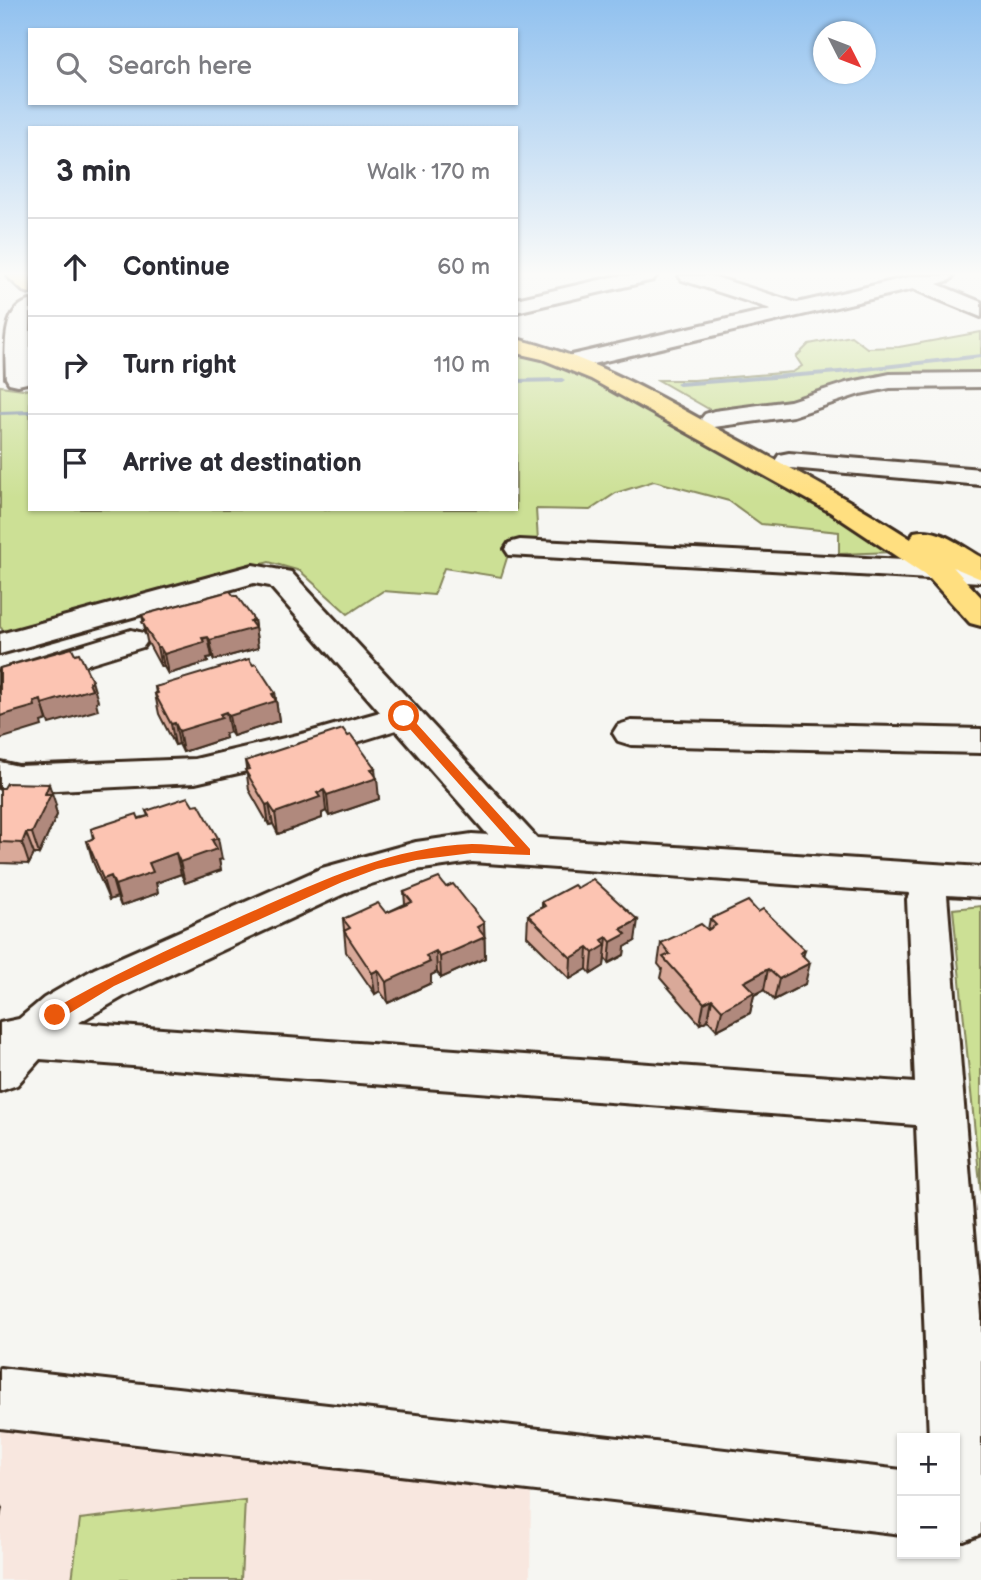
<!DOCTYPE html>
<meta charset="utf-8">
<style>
:root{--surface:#fff;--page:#f7f7f7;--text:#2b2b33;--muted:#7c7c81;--line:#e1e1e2}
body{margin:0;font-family:"Balsamiq Sans",sans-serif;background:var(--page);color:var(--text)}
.controls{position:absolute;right:21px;bottom:21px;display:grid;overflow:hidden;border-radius:0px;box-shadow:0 2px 5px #0004}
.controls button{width:63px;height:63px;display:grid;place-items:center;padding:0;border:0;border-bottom:2px solid var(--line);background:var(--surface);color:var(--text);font:35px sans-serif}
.compass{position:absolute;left:813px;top:21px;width:63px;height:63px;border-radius:50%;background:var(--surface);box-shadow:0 2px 5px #0004;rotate:132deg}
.stop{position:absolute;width:21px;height:21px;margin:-16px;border:5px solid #ea580c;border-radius:50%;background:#fff}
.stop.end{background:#ea580c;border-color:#fff;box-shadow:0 2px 7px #0008}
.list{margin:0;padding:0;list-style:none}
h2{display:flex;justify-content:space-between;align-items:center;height:91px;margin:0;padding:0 28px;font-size:30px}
h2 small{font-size:23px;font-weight:400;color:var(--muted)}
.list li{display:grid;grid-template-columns:46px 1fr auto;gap:21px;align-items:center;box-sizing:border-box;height:98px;padding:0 28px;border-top:2px solid var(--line)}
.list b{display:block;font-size:26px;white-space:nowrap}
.list em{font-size:23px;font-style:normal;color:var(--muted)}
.icon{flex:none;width:38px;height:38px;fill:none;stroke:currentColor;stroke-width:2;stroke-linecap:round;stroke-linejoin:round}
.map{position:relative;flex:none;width:981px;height:1580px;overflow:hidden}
.search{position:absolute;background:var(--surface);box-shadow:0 2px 5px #0004;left:28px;top:28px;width:490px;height:77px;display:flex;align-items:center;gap:18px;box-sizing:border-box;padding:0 24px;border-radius:0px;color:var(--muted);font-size:26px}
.panel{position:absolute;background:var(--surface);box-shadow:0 2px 5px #0004;left:28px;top:126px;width:490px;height:385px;border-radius:0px}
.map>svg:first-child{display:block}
</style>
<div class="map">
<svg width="981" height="1580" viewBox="0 0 981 1580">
<rect width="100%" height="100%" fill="#f6f6f2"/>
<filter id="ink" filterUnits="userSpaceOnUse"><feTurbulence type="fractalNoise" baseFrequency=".0143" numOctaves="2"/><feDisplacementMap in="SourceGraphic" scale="14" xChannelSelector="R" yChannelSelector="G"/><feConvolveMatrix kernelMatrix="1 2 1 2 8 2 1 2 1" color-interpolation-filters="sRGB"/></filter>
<g filter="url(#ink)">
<polygon fill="#f8e7df" points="0,1429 531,1486 530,1580 0,1580"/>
<g fill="#cce095" stroke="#84855a" stroke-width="2">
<polygon points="981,332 981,374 878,374 809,396 714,412 658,380 694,380 793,372 802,366 796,357 809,344 851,336 867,348 899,347"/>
<polygon points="516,354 546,360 612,388 827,505 893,552 839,554 839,532 761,524 729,501 654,481 616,493 590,510 536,509 538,541 512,542 501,577 444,568 434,595 383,591 348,614 300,571 269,562 6,633 0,627 0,386 30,390 30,509 516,509"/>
<polygon points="981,906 981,1194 953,909"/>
<polygon points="245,1500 241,1580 72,1580 80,1519"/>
</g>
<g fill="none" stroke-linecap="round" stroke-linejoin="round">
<g fill="#8191a1" fill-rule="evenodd">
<polygon points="981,354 981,358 839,374 679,386 676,384 679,382 839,370"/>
<polygon points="516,379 562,378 565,380 562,382 516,383"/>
<polygon points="30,410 30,414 0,415 0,411"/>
</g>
<g stroke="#3b2a1e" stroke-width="6">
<g id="minor">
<polygon points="617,276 656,276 653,280 516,312 516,299"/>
<polygon points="679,276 712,276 797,303 914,276 953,276 950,280 937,284 981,302 981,317 913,289 571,369 563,367 559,362 563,357 771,309 682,280"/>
<path d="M 30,301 L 30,379 L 27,383 L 18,385 L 9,383 L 6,378 C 6,354 0,308 30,301 Z"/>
<polygon points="981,373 981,387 890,388 860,394 793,416 714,427 705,424 701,419 705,414 714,411 790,401 846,383 890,374"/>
<polygon points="789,453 981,469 981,485 779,467 775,461 779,455"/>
<polygon points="520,540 981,564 981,582 509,555 505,549 509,543"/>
<path d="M 253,565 L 291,572 L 537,838 L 981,867 L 981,897 L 947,895 L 981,1316 L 981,1534 L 964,1541 L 955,1540 L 955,1438 L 929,1438 L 916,1125 L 40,1059 L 17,1085 L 0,1091 L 0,1023 L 19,1019 L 44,998 L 94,969 L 322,868 L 416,842 L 472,834 L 488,835 L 396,730 L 312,756 L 195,783 L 18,792 L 0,788 L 0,762 L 18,766 L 195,759 L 306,733 L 380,712 L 270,586 L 254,583 L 0,654 L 0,634 ZM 472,862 L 910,893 L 907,899 L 915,1083 L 78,1023 L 126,995 L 352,890 L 416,870 Z"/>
<polygon points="131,630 143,633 148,640 143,647 0,691 0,670"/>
<polygon points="631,721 981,729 981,753 631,745 618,741 613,733 618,725"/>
<polygon points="0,1368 902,1470 902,1534 0,1428"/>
</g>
</g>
<g stroke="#3b2a1e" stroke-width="6">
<g id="major">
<polygon points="7,276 30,276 30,293 23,291"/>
<path d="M 516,339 C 592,357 653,393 720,430 C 785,465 849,499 911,539 L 914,532 C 938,526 961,546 981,557 L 981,579 L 953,567 L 981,597 L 981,626 L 970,623 L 929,578 L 830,512 L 591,379 L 542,359 L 516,353 Z"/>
</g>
</g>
<use href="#minor" fill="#f6f6f2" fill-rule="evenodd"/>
<use href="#major" fill="#ffdf80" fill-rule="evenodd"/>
</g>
<g fill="#d9a999" stroke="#3b2a1e" stroke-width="2">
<polygon points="142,615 254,620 258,648 214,660 212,657 207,658 208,662 168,674 164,667 161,667 147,641"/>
<polygon points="253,665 275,693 279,721 233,736 230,732 225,734 226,738 183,752 179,744 175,745 159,714 155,694 156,694 155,687"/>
<polygon points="245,761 375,775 379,799 329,816 326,811 322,813 322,818 278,834 273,824 269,825 249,790"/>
<polygon points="0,788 56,805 55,807 57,815 39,854 34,854 29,864 0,863"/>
<polygon points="146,811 222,859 219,860 221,870 185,883 181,874 156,883 158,893 121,906 117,897 109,900 93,862 87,841 93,839 91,829 148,816"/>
<polygon points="446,887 484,923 485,958 441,978 437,972 431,975 431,983 388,1003 380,991 375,994 346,952 343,919 386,913 405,904 404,892"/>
<polygon points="542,902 635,941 625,947 624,955 609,963 605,958 604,966 591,974 587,969 570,979 527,936 528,915 542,907"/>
<polygon points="758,912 805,950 803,956 805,984 774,1000 764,990 754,995 750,1013 717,1030 708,1020 700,1024 660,978 662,969 658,964 661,943 708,929 710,919"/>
</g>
<g fill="#b0897d" stroke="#3b2a1e" stroke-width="2">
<polygon points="254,620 258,648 214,660 210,640"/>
<polygon points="208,637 212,657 207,658 208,662 168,674 164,654"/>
<polygon points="157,647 160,647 164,667 161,667"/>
<polygon points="92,681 98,701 96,702 98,710 49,724 42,704"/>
<polygon points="275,693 279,721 233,736 229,716"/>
<polygon points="41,700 47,720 41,722 42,726 0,739 0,716 34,702"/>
<polygon points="226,712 230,732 225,734 226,738 183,752 179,731"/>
<polygon points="175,723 179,744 175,745 171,724"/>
<polygon points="375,768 376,778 377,778 379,799 329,816 327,795 371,769"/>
<polygon points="49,784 56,805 55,807 57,815 39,854 32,833 45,794"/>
<polygon points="324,790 326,811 322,813 322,818 278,834 275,813"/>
<polygon points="269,804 273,824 269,825 266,805"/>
<polygon points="26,833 34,854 29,864 22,843"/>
<polygon points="218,838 222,859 219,860 221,870 185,883 180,862 212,840"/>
<polygon points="176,853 181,874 156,883 158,893 121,906 115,885 149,863"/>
<polygon points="111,876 117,897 109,900 103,879"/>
<polygon points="638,920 635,941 625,947 624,955 609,963 611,942 621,929"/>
<polygon points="484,923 485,958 441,978 440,957 477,927"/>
<polygon points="607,937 604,966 591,974 593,953 602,940"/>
<polygon points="588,948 587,969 570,979 571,958"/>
<polygon points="805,950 800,968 810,963 805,984 774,1000 779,979 800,953"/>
<polygon points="436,951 437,972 431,975 431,983 388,1003 386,982 426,956"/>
<polygon points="768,969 764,990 754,995 750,1013 717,1030 722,1010 744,982"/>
<polygon points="378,970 380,991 375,994 372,973"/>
<polygon points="712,999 708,1020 700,1024 704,1003"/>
<polygon points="0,1505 2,1508 0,1518"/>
</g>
<g fill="#fcc4b2" stroke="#3b2a1e" stroke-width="2">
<polygon points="230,591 234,596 237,596 254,620 250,621 255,628 210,640 208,637 202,638 204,642 164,654 160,647 157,647 142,622 145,621 142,615"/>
<polygon points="72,648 75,654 79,653 92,681 89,682 92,689 42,704 41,700 34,702 35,706 0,716 0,668"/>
<polygon points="249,659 253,665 256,664 275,693 272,694 276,701 229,716 226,712 220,714 222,718 179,731 175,723 171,724 155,694 158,693 155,687"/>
<polygon points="343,729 348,736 351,735 375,768 371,769 377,778 327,795 324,790 317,793 320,797 275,813 269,804 266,805 245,770 249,769 245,761"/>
<polygon points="7,783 49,784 45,794 51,794 32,833 26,833 22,843 0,842 0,788 4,788"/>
<polygon points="188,797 193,805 199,804 218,838 212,840 217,849 180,862 176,853 149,863 153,872 115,885 111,876 103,879 87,841 94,838 91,829 137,814 139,819 149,816 146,811"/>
<polygon points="439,878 446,887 453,884 484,923 477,927 485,937 440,957 436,951 426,956 430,962 386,982 378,970 372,973 344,931 350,928 343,919 378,903 386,913 412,902 404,892"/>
<polygon points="593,879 638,920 621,929 626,934 611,942 607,937 602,940 606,945 593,953 588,948 571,958 528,915 545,906 542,902 574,885 577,888"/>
<polygon points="748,901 758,912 763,909 805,950 800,953 810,963 779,979 768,969 744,982 754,992 722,1010 712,999 704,1003 663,957 670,954 661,943 701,924 708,930 716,925 710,919"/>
</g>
</g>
<linearGradient id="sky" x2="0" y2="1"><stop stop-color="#91c1ef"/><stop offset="0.55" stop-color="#fbfbf9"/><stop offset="1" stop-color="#fbfbf9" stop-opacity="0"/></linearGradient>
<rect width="981" height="498" fill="url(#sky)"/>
<path fill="#ea580c" d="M 401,714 L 408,714 L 530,849 L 530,855 L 472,853 L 416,860 L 377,869 L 342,882 L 168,961 L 114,986 L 60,1019 L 50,1019 L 50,1011 C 108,977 169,949 231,921 C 308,887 386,847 472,844 C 486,844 501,846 515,847 L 401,719 Z"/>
</svg>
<div class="controls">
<button>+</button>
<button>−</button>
</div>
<svg class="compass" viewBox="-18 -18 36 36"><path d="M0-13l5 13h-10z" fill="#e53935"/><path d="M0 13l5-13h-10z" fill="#7c7c81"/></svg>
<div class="stop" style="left:404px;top:716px"></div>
<div class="stop end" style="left:55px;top:1015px"></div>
<div class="search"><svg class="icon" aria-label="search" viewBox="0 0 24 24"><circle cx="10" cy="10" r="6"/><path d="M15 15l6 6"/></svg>Search here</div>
<section class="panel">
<h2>3 min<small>Walk · 170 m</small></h2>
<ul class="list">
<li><svg class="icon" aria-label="ahead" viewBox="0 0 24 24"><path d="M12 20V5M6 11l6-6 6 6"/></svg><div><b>Continue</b></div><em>60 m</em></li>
<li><svg class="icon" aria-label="right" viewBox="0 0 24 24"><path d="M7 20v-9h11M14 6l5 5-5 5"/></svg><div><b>Turn right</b></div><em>110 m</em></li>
<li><svg class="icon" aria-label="arrive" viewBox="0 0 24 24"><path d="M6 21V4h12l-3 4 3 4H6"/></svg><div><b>Arrive at destination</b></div></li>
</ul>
</section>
</div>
